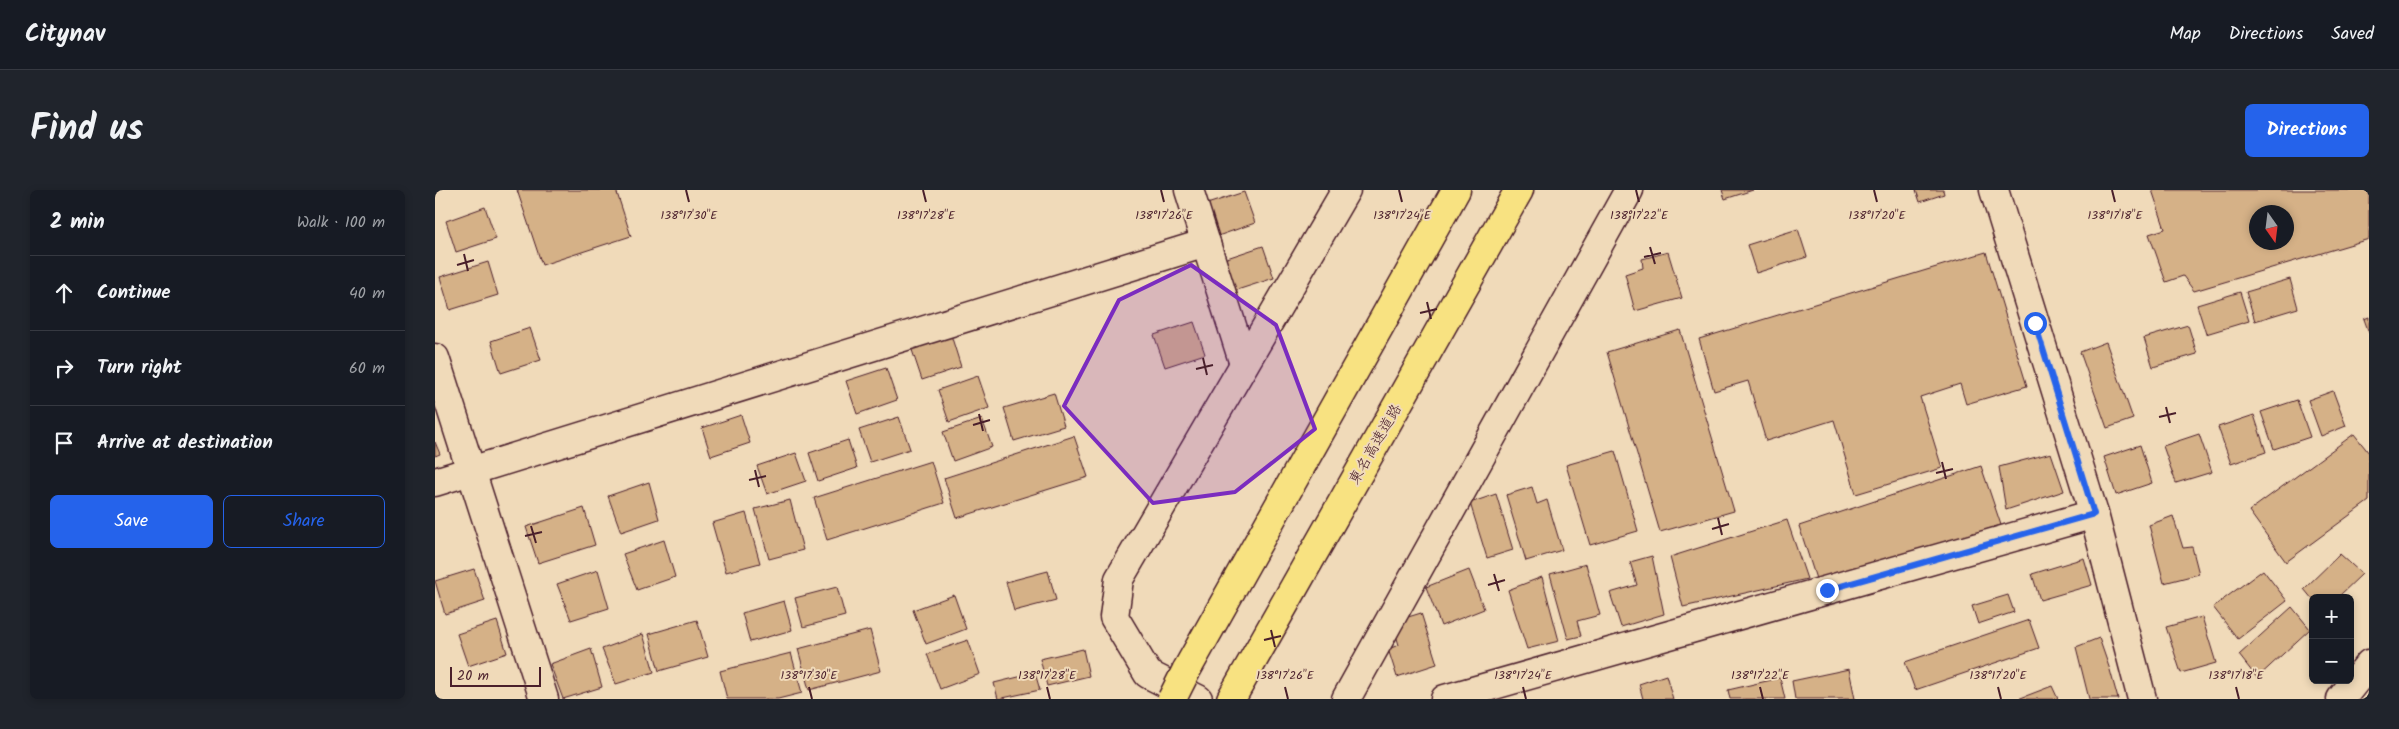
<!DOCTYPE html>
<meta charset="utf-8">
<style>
:root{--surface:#171b24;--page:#20242c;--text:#f1f3f6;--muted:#9ea1a6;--line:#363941;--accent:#2563eb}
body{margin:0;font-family:Kalam,"Klee One",sans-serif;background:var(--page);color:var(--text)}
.controls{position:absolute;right:15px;bottom:15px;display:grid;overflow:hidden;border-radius:8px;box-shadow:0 2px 8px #0003}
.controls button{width:45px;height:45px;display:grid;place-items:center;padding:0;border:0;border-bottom:1px solid var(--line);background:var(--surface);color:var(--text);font:25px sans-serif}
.compass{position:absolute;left:1814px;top:15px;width:45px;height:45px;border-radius:50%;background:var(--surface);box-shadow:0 2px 8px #0003;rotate:166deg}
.scale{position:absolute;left:15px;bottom:12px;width:91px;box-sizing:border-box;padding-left:5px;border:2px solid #4a1f2b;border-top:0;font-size:14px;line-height:18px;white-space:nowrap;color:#4a1f2b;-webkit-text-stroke:4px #f0dab9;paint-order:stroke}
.stop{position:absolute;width:15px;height:15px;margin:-11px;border:4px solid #2563eb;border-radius:50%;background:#fff}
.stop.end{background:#2563eb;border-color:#fff;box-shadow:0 1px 5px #0008}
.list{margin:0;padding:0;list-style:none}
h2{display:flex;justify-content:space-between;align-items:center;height:65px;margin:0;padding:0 20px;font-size:21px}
h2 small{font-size:16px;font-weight:400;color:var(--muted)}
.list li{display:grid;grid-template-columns:32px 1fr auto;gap:15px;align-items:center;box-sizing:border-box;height:75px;padding:0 20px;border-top:1px solid var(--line)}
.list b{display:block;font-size:19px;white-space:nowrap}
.list em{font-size:16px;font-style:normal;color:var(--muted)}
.actions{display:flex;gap:10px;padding:15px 20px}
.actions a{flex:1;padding:11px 0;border:1px solid var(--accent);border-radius:8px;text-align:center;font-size:18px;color:var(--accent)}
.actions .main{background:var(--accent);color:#fff}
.icon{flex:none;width:28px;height:28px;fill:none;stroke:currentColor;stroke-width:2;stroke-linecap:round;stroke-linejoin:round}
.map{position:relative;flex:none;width:1934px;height:509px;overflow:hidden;border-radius:8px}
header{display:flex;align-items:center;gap:30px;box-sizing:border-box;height:70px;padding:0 25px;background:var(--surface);border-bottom:1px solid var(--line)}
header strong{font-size:24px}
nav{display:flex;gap:28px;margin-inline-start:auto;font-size:18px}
.intro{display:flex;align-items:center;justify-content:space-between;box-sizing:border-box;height:120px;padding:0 30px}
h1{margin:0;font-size:35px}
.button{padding:12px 22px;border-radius:8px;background:var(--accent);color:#fff;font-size:18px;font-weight:700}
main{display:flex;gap:30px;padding:0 30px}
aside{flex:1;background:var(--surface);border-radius:8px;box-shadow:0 2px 8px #0003}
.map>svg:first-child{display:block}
</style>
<header>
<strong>Citynav</strong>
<nav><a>Map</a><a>Directions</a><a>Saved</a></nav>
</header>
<div class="intro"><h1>Find us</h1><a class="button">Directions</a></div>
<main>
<aside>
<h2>2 min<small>Walk · 100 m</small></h2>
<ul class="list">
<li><svg class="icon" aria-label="ahead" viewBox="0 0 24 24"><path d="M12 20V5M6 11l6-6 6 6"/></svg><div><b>Continue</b></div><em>40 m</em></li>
<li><svg class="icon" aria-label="right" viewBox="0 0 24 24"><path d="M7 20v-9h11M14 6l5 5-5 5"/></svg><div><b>Turn right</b></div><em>60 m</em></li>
<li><svg class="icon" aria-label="arrive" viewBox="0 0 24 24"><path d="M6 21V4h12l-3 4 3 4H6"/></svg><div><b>Arrive at destination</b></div></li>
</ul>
<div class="actions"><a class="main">Save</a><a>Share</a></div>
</aside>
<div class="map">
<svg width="1934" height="509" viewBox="0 0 1934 509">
<rect width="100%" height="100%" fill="#f0dab9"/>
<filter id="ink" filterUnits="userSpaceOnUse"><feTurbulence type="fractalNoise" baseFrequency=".02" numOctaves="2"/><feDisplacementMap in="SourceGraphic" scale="10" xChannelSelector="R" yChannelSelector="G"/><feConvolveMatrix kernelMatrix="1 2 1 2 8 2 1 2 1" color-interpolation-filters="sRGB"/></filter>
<g filter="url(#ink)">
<g fill="#d5b187" stroke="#4a1f2b" fill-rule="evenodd">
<polygon points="82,0 181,0 196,46 107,75"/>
<polygon points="1287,0 1318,0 1290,9"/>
<polygon points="1481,0 1508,0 1509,4 1485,12"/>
<path d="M 1717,0 L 1934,0 L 1934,49 L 1759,101 L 1748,86 L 1731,92 L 1714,44 L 1730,39 ZM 1822,22 L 1852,22 L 1852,52 L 1822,52 Z"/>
<polygon points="809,2 820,33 780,47 769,15"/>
<polygon points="50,17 61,49 21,62 11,31"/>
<polygon points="1363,39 1372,67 1321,83 1312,55"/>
<polygon points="828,56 839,88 799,101 789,69"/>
<polygon points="1233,62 1247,108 1200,121 1190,84 1208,78 1207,69"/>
<polygon points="1551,62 1592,196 1531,214 1525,194 1485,207 1507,278 1421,304 1399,230 1331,251 1313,191 1279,201 1264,149"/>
<polygon points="53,72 63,105 15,120 5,87"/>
<polygon points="1855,89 1863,118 1820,131 1811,102"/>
<polygon points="1805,102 1814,131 1771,144 1762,115"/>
<polygon points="1934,127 1934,143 1929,129"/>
<polygon points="759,132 770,164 730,177 719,145"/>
<polygon points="1753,135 1762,164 1718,177 1709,148"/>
<polygon points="95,138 106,170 66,183 56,151"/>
<polygon points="1245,140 1299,321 1225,342 1172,162"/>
<polygon points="516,145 526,177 487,190 476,157"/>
<polygon points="1671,152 1698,229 1672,238 1645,162"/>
<polygon points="451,178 462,210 422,224 411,191"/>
<polygon points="543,186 554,218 514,232 503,200"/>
<polygon points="1898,201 1911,236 1886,246 1873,210"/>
<polygon points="619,203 629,236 579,251 569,218"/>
<polygon points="1862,210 1875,247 1839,259 1826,222"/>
<polygon points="306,225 315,253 276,266 267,238"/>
<polygon points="1819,225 1831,262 1796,274 1783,237"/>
<polygon points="464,227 475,259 435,272 424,240"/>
<polygon points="547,229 557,257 518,271 508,242"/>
<polygon points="1764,244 1777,282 1741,293 1728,256"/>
<polygon points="1919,244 1934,263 1934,311 1851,372 1814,321"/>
<polygon points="639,246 653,287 522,328 509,288"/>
<polygon points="413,250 422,278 383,291 374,263"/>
<polygon points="0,252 5,264 0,266"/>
<polygon points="1705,255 1717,293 1681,305 1669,267"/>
<polygon points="1180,261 1203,341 1155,355 1131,275"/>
<polygon points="361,263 371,291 332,304 322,276"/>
<polygon points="1616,263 1629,301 1571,320 1564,277"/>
<polygon points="496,271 509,313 392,350 379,308"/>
<polygon points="1546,276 1566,335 1382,392 1364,336"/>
<polygon points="214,292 224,329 186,342 173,306"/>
<polygon points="1097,297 1102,314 1112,310 1127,360 1091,371 1071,305"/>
<polygon points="1061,304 1078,360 1052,368 1035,313"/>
<polygon points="355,310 368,360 334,369 320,319"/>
<polygon points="149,318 160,355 103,373 91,337"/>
<polygon points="311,323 325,373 291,382 277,333"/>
<polygon points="1738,326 1748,358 1757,357 1764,384 1729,393 1714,335"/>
<polygon points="1352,330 1372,389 1248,417 1235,367"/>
<polygon points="229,350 240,387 202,400 188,364"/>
<polygon points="1905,364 1927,384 1902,408 1878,408 1878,410 1869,399"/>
<polygon points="1217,366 1229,424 1186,437 1175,403 1202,395 1195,372"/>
<polygon points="1649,368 1657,395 1605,410 1597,384"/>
<polygon points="1151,374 1165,425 1142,431 1146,446 1133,449 1115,384"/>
<polygon points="39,379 50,411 10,424 0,391"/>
<polygon points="163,380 174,418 136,430 122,394"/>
<polygon points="1034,380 1049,419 1006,436 991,397"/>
<polygon points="1828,380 1852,411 1803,449 1778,417"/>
<polygon points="613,381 621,410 579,421 571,392"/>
<polygon points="1107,387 1124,451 1092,459 1073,400"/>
<polygon points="402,397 410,426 368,437 360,408"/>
<polygon points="519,405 531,439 491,454 478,420"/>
<polygon points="1573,405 1579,422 1543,434 1537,416"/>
<polygon points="349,411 357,440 315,452 307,423"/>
<polygon points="1857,417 1875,439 1822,488 1804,465"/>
<polygon points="986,423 1002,474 962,487 953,459 964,455 957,432"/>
<polygon points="1767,427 1781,473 1746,483 1731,437"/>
<polygon points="262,430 273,467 224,481 214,444"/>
<polygon points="1594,430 1604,458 1480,500 1470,472"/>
<polygon points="62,431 72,463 33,476 22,444"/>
<polygon points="435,440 446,481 374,500 363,459"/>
<polygon points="208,444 219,482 181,494 167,459"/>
<polygon points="1664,448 1675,480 1683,509 1654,509 1641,457"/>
<polygon points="533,450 545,484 505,499 492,464"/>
<polygon points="156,459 167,497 128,509 115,474"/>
<polygon points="648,459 654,486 612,496 605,469"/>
<polygon points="356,463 367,503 343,509 292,509 285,481"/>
<polygon points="1414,479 1420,509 1360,509 1357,491"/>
<polygon points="600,483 605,500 563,509 559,493"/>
<polygon points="1231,485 1238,509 1208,509 1204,494"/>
<polygon points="1345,488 1350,509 1295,509 1293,500"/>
<polygon points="1617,496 1623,509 1583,509"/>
</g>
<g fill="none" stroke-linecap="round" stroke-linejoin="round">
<g stroke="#4a1f2b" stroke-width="31">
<g id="minor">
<polyline points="754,0 809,174"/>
<polyline points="1559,0 1659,324 1707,509"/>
<polyline points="0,168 109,509"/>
<polyline points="0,292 771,53"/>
<polyline points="763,509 713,484 679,427 684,389 911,0"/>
<polyline points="911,509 1194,0"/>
<polyline points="1010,509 1659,324"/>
<polyline points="1906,509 1934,474"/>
</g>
</g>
<g stroke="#4a1f2b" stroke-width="31">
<g id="highway">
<polyline points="751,481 1021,0"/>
<polyline points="796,509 1084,0"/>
</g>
</g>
<use href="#minor" stroke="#f0dab9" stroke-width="28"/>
<use href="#highway" stroke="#f8e281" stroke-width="28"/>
<g stroke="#4a1f2b" stroke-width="31" stroke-linecap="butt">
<polyline id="highway-bridge" points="737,509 751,481"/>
</g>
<use href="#highway-bridge" stroke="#f8e281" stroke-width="28"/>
</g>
</g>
<g fill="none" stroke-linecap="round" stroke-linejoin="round" filter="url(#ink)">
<polyline stroke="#2563eb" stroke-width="6" points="1392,400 1659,324 1600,133"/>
</g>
<path fill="#7b2cbf" fill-opacity="0.2" stroke="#7b2cbf" stroke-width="4" stroke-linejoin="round" d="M 756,75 L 841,135 L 880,239 L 800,302 L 718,313 L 629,216 L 684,110 Z"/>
<path fill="none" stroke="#4a1f2b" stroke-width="2" d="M 251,0 L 254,12M 488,0 L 491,12M 726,0 L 729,12M 964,0 L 967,12M 1201,0 L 1204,12M 1439,0 L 1442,12M 1677,0 L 1680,12M 1215,57 L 1220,74M 29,64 L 33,81M 1209,67 L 1226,63M 22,75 L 39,70M 992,112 L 996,129M 985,123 L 1002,119M 768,168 L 772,185M 761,179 L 778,175M 1731,217 L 1735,233M 544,224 L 548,241M 1724,227 L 1741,223M 538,235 L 555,230M 1507,272 L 1511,289M 320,280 L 324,297M 1501,283 L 1518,279M 314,290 L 331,286M 1283,328 L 1287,345M 96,336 L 101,353M 1277,339 L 1294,334M 90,346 L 107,342M 1059,384 L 1064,401M 1053,395 L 1070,390M 836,440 L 840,457M 829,450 L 846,446M 374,497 L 377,509M 612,497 L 615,509M 850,497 L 853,509M 1088,497 L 1091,509M 1325,497 L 1328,509M 1563,497 L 1566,509M 1801,497 L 1804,509"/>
<g text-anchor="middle" stroke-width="4" stroke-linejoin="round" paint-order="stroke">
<g font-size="15" fill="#4a1f2b" stroke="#f0dab9">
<text transform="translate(940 254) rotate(-60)" y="5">東名高速道路</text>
</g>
</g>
<g font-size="12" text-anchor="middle" fill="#4a1f2b" stroke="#f0dab9" stroke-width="4" stroke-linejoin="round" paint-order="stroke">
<text x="254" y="29">138°17'30"E</text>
<text x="1442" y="29">138°17'20"E</text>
<text x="1680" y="29">138°17'18"E</text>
<text x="491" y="29">138°17'28"E</text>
<text x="729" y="29">138°17'26"E</text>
<text x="967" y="29">138°17'24"E</text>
<text x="1204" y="29">138°17'22"E</text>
<text x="374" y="489">138°17'30"E</text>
<text x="612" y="489">138°17'28"E</text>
<text x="850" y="489">138°17'26"E</text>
<text x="1088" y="489">138°17'24"E</text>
<text x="1325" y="489">138°17'22"E</text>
<text x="1563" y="489">138°17'20"E</text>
<text x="1801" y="489">138°17'18"E</text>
</g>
</svg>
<div class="controls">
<button>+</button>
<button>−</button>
</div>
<svg class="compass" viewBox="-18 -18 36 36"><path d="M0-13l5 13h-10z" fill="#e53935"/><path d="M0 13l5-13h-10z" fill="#9ea1a6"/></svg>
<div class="scale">20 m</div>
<div class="stop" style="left:1600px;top:133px"></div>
<div class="stop end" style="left:1392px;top:400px"></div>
</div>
</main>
